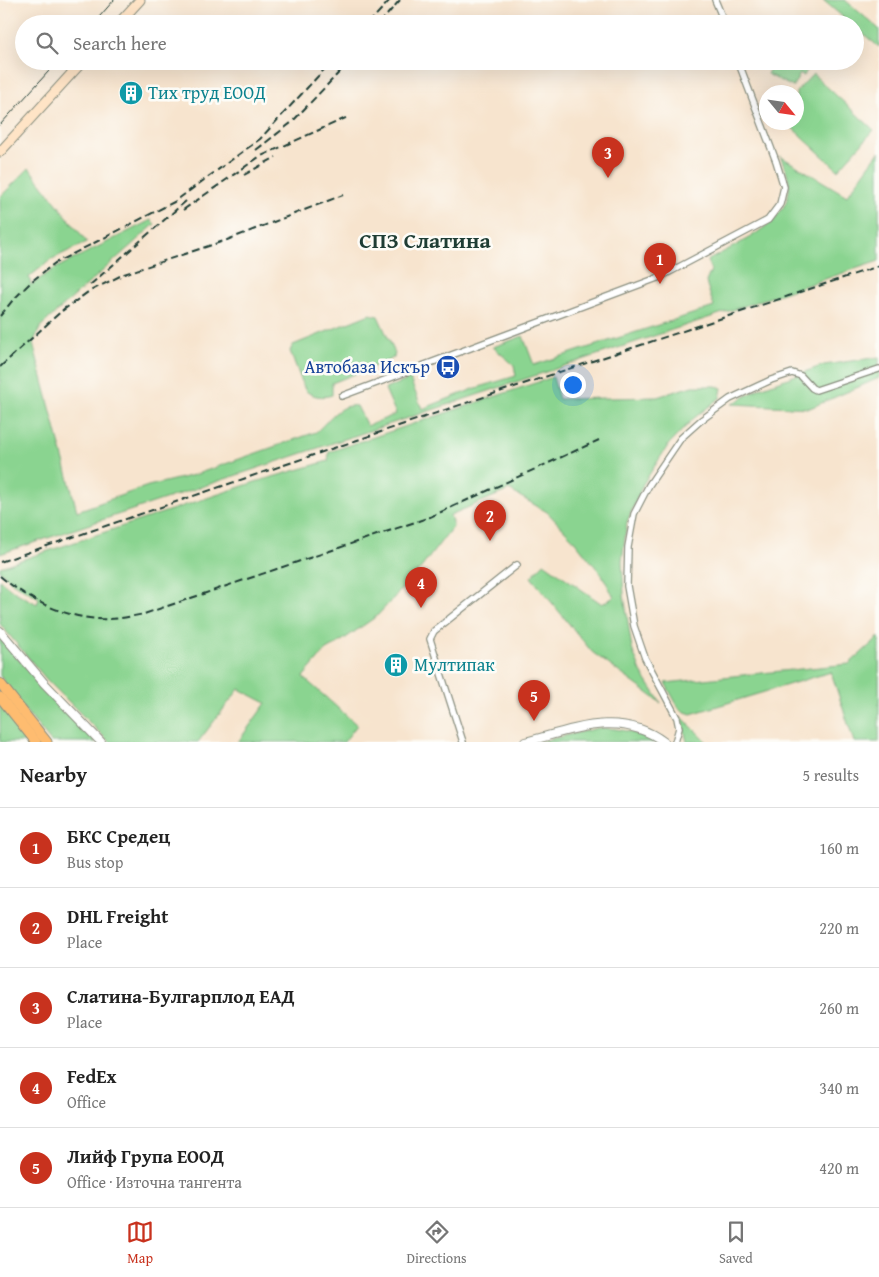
<!DOCTYPE html>
<meta charset="utf-8">
<style>
:root{--surface:#fff;--page:#f2f2f2;--text:#222;--muted:#767676;--line:#e0e0e0;--accent:#c8321e}
body{margin:0;font-family:"Gentium Book Plus",serif;background:var(--page);color:var(--text)}
.compass{position:absolute;left:759px;top:85px;width:45px;height:45px;border-radius:50%;background:var(--surface);box-shadow:0 5px 20px #0002;rotate:119deg}
.you{position:absolute;left:572px;top:384px;width:18px;height:18px;margin:-12px;border:4px solid #fff;border-radius:50%;background:#1a73e8;box-shadow:0 0 0 8px #1a73e833}
.badge{display:grid;place-items:center;width:32px;height:32px;border-radius:50%;background:var(--accent);color:#fff;font-size:16px;font-weight:700}
.pin{position:absolute;translate:-50% -41px;filter:drop-shadow(0 1px 2px #0008)}
.pin::after{content:'';position:absolute;top:26px;width:18px;height:15px;background:inherit;clip-path:polygon(0 0,100% 0,50% 100%)}
.list{margin:0;padding:0;list-style:none}
h2{display:flex;justify-content:space-between;align-items:center;height:65px;margin:0;padding:0 20px;font-size:21px}
h2 small{font-size:16px;font-weight:400;color:var(--muted)}
.list li{display:grid;grid-template-columns:32px 1fr auto;gap:15px;align-items:center;box-sizing:border-box;height:80px;padding:0 20px;border-top:1px solid var(--line)}
.list b{display:block;font-size:19px;white-space:nowrap}
.list p{margin:0;font-size:16px;white-space:nowrap;color:var(--muted)}
.list em{font-size:16px;font-style:normal;color:var(--muted)}
.icon{flex:none;width:28px;height:28px;fill:none;stroke:currentColor;stroke-width:2;stroke-linecap:round;stroke-linejoin:round}
.map{position:relative;flex:none;width:879px;height:742px;overflow:hidden}
.search{position:absolute;background:var(--surface);box-shadow:0 5px 20px #0002;left:15px;right:15px;top:15px;height:55px;display:flex;align-items:center;gap:12px;box-sizing:border-box;padding:0 18px;border-radius:28px;color:var(--muted);font-size:19px}
.sheet{height:465px;background:var(--surface)}
nav{display:flex;justify-content:space-around;align-items:center;box-sizing:border-box;height:70px;border-top:1px solid var(--line);background:var(--surface);font-size:14px;color:var(--muted)}
nav a{display:grid;justify-items:center;gap:2px}
nav .on{color:var(--accent)}
.map>svg:first-child{display:block}
</style>
<div class="map">
<svg width="879" height="742" viewBox="0 0 879 742">
<rect width="100%" height="100%" fill="#fdfcf7"/>
<filter id="ink" filterUnits="userSpaceOnUse"><feTurbulence type="fractalNoise" baseFrequency=".02" numOctaves="2"/><feDisplacementMap in="SourceGraphic" scale="10" xChannelSelector="R" yChannelSelector="G"/><feConvolveMatrix kernelMatrix="1 2 1 2 8 2 1 2 1" color-interpolation-filters="sRGB"/></filter>
<filter id="wash" filterUnits="userSpaceOnUse"><feTurbulence type="fractalNoise" baseFrequency=".0096" numOctaves="4" result="noise"/><feDisplacementMap in="SourceGraphic" scale="20" xChannelSelector="R" yChannelSelector="G"/><feGaussianBlur stdDeviation="1.12" result="paint"/><feColorMatrix in="noise" values="0 0 0 0 0 0 0 0 0 0 0 0 0 0 0 0 0 1.4 0 .05"/><feComposite in="paint" operator="in"/></filter>
<g filter="url(#wash)">
<rect width="100%" height="100%" fill="#f7e4ce"/>
<g fill="#8ad490" stroke="#548862">
<polygon points="823,0 845,0 879,29 879,47 855,27 855,24 851,24"/>
<polygon points="774,61 778,63 779,61 806,61 810,64 804,76 800,74 793,87 767,74"/>
<polygon points="813,74 874,130 838,170 787,123 796,122 796,92"/>
<path d="M 879,152 L 879,261 L 0,554 L 0,197 L 29,168 L 87,242 L 52,259 L 29,277 L 31,285 L 54,269 L 151,220 L 155,224 L 41,326 L 33,343 L 77,511 L 148,486 L 194,475 L 316,432 C 329,421 338,403 357,406 L 367,426 L 396,414 L 385,389 L 410,379 L 422,409 L 476,388 L 516,376 L 514,365 L 493,347 L 523,336 L 534,365 L 714,307 L 706,282 L 711,270 L 707,261 C 734,245 786,225 789,190 C 790,178 785,167 780,156 L 847,196 Z"/>
<path d="M 370,314 L 378,316 L 395,353 L 394,357 L 390,360 L 332,383 L 332,395 C 323,398 312,397 305,390 L 290,351 L 293,345 Z"/>
<polygon points="879,357 879,378 810,408 732,404 760,388 824,365"/>
<polygon points="553,377 559,399 657,397 692,386 716,386 722,388 720,398 694,418 669,444 643,484 627,522 622,561 624,595 632,649 641,672 661,703 592,652 531,577 544,563 602,604 614,597 602,575 572,538 547,512 509,490 450,515 453,526 421,568 377,616 337,644 326,650 303,677 357,725 344,742 238,742 266,703 239,689 198,742 109,742 47,680 0,624 0,580 15,592 37,604 39,598 13,583 0,571 0,567 255,482 328,461 329,452"/>
<polygon points="879,637 879,742 854,742 831,672 691,714 680,710 665,683 849,664"/>
<polygon points="0,638 42,686 96,742 51,742 19,703 0,676"/>
<polygon points="0,705 29,742 0,742"/>
<polygon points="681,716 707,742 687,742"/>
<path d="M 598,728 C 622,728 634,732 655,742 L 538,742 Z"/>
</g>
</g>
<g filter="url(#ink)">
<g fill="none" stroke-linecap="round" stroke-linejoin="round">
<g stroke="#8b9081" stroke-width="8">
<g id="minor">
<polyline points="715,0 725,24"/>
<polyline points="342,396 660,277 768,220 780,204 784,187 776,161 738,61"/>
<polyline points="463,742 430,639 434,631 517,565"/>
<polyline points="675,742 679,728 677,718 645,658 634,626 627,586 628,547 634,514 649,485 681,438 700,421 730,399 771,380 792,373 801,376 812,388 816,390 879,369"/>
</g>
</g>
<g stroke="#8b9081" stroke-width="10">
<g id="tertiary">
<polyline points="0,631 44,683 101,742"/>
<path d="M 525,742 C 572,730 620,709 664,742"/>
</g>
</g>
<g stroke="#8b9081" stroke-width="11">
<g id="secondary">
<polyline points="118,24 140,0"/>
<polyline points="0,152 83,61"/>
</g>
</g>
<g stroke="#8b9081" stroke-width="11">
<g id="primary">
<polyline points="0,683 47,742"/>
<polyline points="0,697 36,742"/>
</g>
</g>
<use href="#minor" stroke="#fff" stroke-width="5.5"/>
<use href="#tertiary" stroke="#fff" stroke-width="8"/>
<use href="#secondary" stroke="#ffe4c6" stroke-width="9"/>
<use href="#primary" stroke="#febc70" stroke-width="9"/>
<g stroke="#1f3d34" stroke-width="1">
<polyline points="93,24 114,0"/>
<polyline points="0,125 58,61"/>
</g>
<g stroke="#1f3d34" stroke-width="2" stroke-dasharray="8 4" stroke-linecap="butt">
<polyline points="368,24 390,0"/>
<polyline points="379,24 400,0"/>
<polyline points="256,150 291,123 350,61"/>
<polyline points="244,175 276,157"/>
<polyline points="183,210 259,157 348,117"/>
<polyline points="90,285 186,201"/>
<polyline points="62,311 88,292 124,274 227,240 343,195"/>
<polyline points="0,316 13,300 32,281 55,263 174,202 260,139 332,61"/>
<polyline points="0,367 66,307"/>
<polyline points="0,562 454,407 879,266"/>
<path d="M 0,576 C 27,599 61,616 98,619 C 114,620 129,617 144,614 L 430,517 L 599,440"/>
</g>
</g>
</g>
<defs>
<g id="building-disc" transform="scale(1.25)"><circle r="9.5" fill="#0f9aa8" stroke="#fdfcf7"/><path d="M-4-6H4V6H1V3H-1V6H-4ZM-2.5-4.3h1.7v1.8h-1.7ZM.8-4.3h1.7v1.8H.8ZM-2.5-1h1.7V.8h-1.7ZM.8-1h1.7V.8H.8Z" fill="#fff"/></g>
<g id="bus-disc" transform="scale(1.25)"><circle r="9.5" fill="#1a4fb4" stroke="#fdfcf7"/><path d="M-5-6H5V4H4V6H2V4H-2V6H-4V4H-5ZM-3.5-4V0h7V-4ZM-3.5 1.2v1.5H-2V1.2ZM2 1.2v1.5H3.5V1.2Z" fill="#fff"/></g>
</defs>
<g fill-rule="evenodd">
<use href="#building-disc" x="131" y="93"/>
<use href="#bus-disc" x="448" y="367"/>
<use href="#building-disc" x="396" y="665"/>
</g>
<g text-anchor="middle" stroke-width="5" stroke-linejoin="round" paint-order="stroke">
<g font-size="18" fill="#0d838f" stroke="#fdfcf7" text-anchor="start">
<text x="148" y="99">Тих труд ЕООД</text>
<text x="414" y="671">Мултипак</text>
</g>
<g font-size="18" fill="#164399" stroke="#fdfcf7" text-anchor="end">
<text x="430" y="373">Автобаза Искър</text>
</g>
<g font-size="22" font-weight="bold" fill="#1f3d34" stroke="#fdfcf7">
<text x="425" y="248">СПЗ Слатина</text>
</g>
</g>
</svg>
<svg class="compass" viewBox="-18 -18 36 36"><path d="M0-13l5 13h-10z" fill="#e53935"/><path d="M0 13l5-13h-10z" fill="#767676"/></svg>
<div class="you"></div>
<div class="pin badge" style="left:660px;top:284px">1</div>
<div class="pin badge" style="left:490px;top:541px">2</div>
<div class="pin badge" style="left:608px;top:178px">3</div>
<div class="pin badge" style="left:421px;top:608px">4</div>
<div class="pin badge" style="left:534px;top:721px">5</div>
<div class="search"><svg class="icon" aria-label="search" viewBox="0 0 24 24"><circle cx="10" cy="10" r="6"/><path d="M15 15l6 6"/></svg>Search here</div>
</div>
<section class="sheet">
<h2>Nearby<small>5 results</small></h2>
<ul class="list">
<li><span class="badge">1</span><div><b>БКС Средец</b><p>Bus stop</p></div><em>160 m</em></li>
<li><span class="badge">2</span><div><b>DHL Freight</b><p>Place</p></div><em>220 m</em></li>
<li><span class="badge">3</span><div><b>Слатина-Булгарплод ЕАД</b><p>Place</p></div><em>260 m</em></li>
<li><span class="badge">4</span><div><b>FedEx</b><p>Office</p></div><em>340 m</em></li>
<li><span class="badge">5</span><div><b>Лийф Група ЕООД</b><p>Office · Източна тангента</p></div><em>420 m</em></li>
</ul>
</section>
<nav>
<a class="on"><svg class="icon" aria-label="map" viewBox="0 0 24 24"><path d="M3 6l6-2 6 2 6-2v14l-6 2-6-2-6 2zM9 4v14M15 6v14"/></svg>Map</a>
<a><svg class="icon" aria-label="directions" viewBox="0 0 24 24"><path d="M12 3l9 9-9 9-9-9zM9 14v-3h6M13 9l2 2-2 2"/></svg>Directions</a>
<a><svg class="icon" aria-label="saved" viewBox="0 0 24 24"><path d="M7 4h10v16l-5-4-5 4z"/></svg>Saved</a>
</nav>
